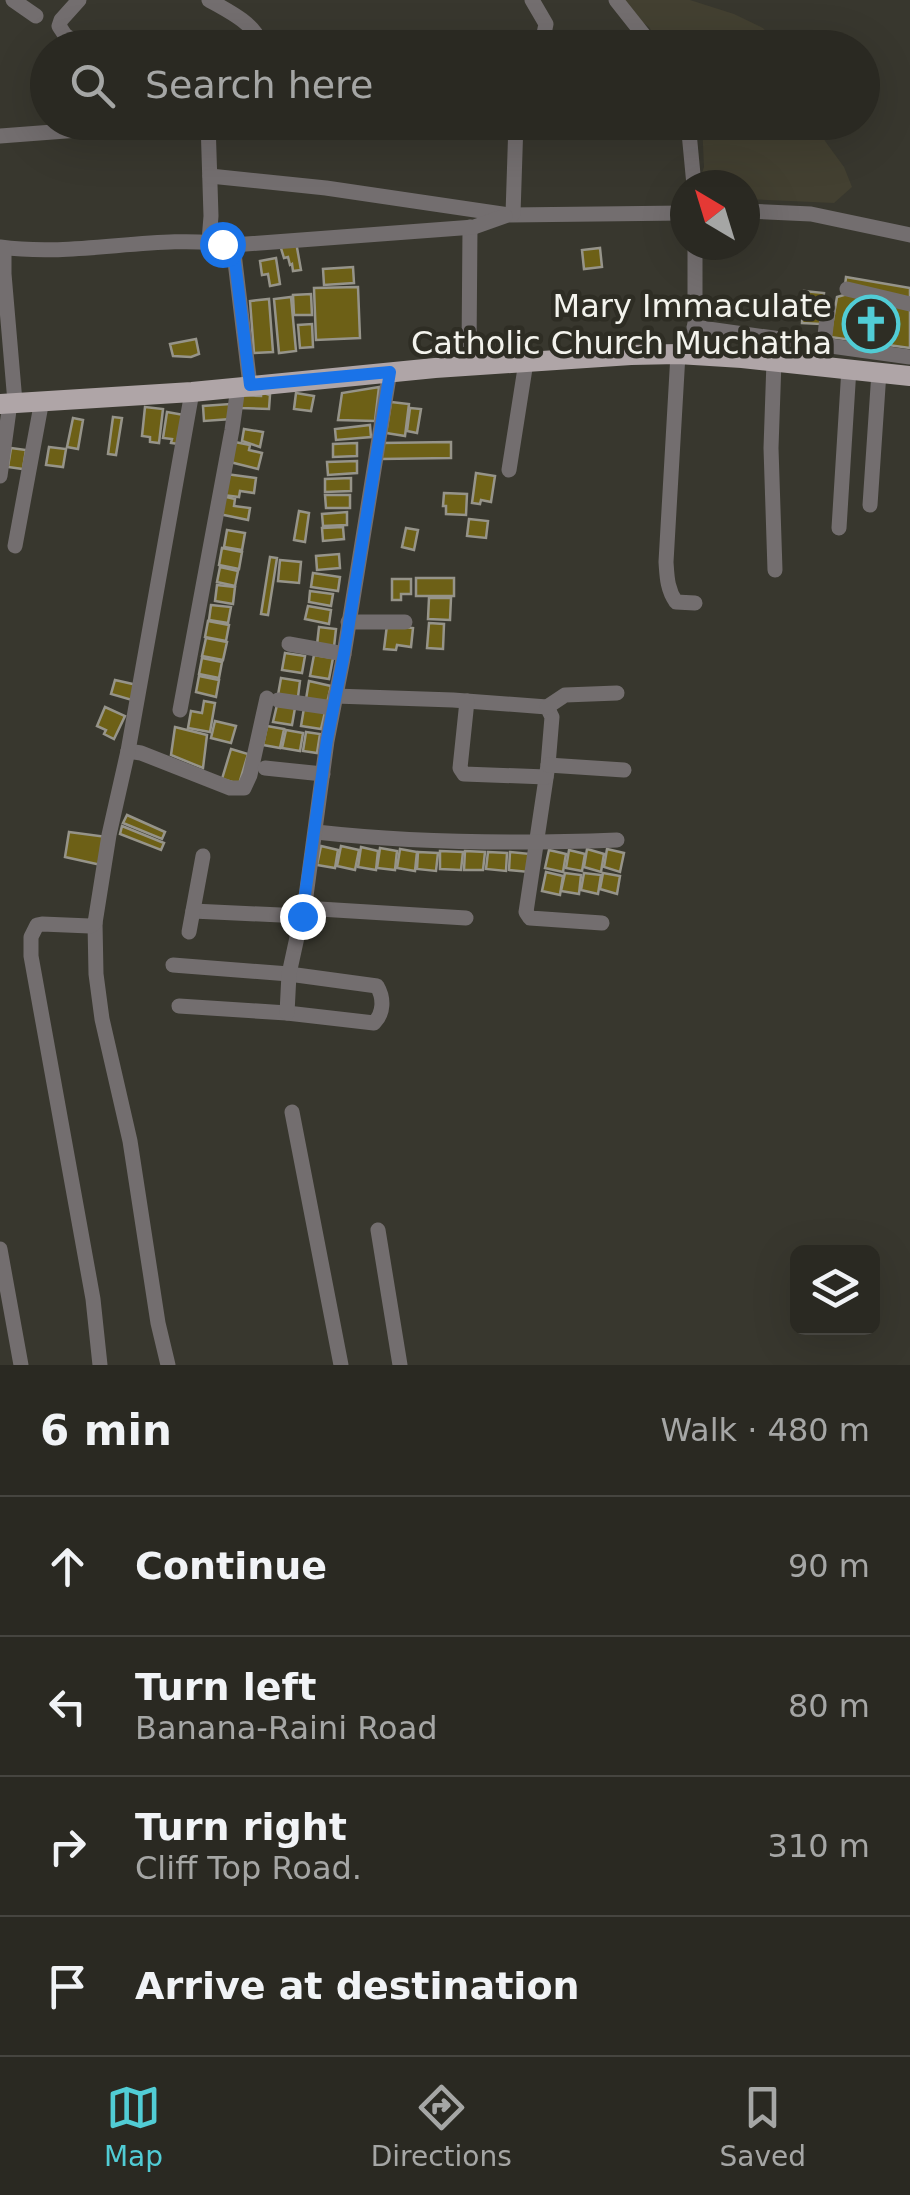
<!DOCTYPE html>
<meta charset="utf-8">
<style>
:root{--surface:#2a2922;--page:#32312a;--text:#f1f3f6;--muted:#a5a6a5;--line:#464540;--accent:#51ccd5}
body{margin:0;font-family:"DejaVu Sans",sans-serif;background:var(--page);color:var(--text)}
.controls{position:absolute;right:30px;bottom:30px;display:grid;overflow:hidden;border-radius:15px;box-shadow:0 10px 40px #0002}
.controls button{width:90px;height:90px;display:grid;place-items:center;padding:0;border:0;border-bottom:2px solid var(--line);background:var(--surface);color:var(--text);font:50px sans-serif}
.compass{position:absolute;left:670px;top:170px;width:90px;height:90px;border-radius:50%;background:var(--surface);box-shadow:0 10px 40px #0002;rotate:322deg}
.stop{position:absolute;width:30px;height:30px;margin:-22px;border:8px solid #1a73e8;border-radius:50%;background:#fff}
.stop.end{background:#1a73e8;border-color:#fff;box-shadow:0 2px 10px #0008}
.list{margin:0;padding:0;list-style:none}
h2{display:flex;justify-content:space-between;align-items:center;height:130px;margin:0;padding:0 40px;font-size:42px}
h2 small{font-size:32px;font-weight:400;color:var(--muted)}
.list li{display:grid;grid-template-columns:65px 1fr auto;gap:30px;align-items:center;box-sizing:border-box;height:140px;padding:0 40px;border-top:2px solid var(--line)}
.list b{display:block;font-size:38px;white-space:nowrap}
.list p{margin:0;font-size:32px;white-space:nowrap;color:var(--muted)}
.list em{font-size:32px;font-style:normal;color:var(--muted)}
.icon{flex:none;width:55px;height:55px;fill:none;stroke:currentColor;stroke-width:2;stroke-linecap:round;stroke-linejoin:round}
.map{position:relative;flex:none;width:910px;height:1365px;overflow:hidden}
.search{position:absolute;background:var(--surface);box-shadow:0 10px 40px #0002;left:30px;right:30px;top:30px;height:110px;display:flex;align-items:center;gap:25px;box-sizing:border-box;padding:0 35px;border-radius:55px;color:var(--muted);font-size:38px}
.sheet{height:690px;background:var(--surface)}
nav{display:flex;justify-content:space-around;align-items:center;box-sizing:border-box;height:140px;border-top:2px solid var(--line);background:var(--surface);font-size:28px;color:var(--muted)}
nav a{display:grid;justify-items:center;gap:5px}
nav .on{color:var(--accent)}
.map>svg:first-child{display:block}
</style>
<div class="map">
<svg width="910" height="1365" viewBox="0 0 910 1365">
<rect width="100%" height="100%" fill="#38372e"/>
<g fill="#434031">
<polygon points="624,0 690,0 734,14 763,28 770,36 771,47 662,47 649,27 621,6"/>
<polygon points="818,122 825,141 844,167 852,187 834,203 745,199 745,185 698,185 704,167 702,123"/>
</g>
<g fill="#6d6016" stroke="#96948a" stroke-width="2.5">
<polygon points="296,242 301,270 293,271 292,264 290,265 288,257 284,258 280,245"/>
<polygon points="600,248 602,267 584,269 582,250"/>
<polygon points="276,258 280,284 270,286 268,274 262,275 260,261"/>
<polygon points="353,267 354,283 324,285 323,269"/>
<polygon points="846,277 910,288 910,348 830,337 837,297 844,295"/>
<polygon points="358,287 360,338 316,340 314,288"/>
<polygon points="804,291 824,293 821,324 802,323"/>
<polygon points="311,294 312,315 294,315 293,295"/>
<polygon points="291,297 296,351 279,353 274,299"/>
<polygon points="269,299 273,352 254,353 250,301"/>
<polygon points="312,324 313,347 300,348 298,325"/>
<polygon points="196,339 199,354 191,357 173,356 170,344"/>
<polygon points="379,387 375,421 338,420 342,393"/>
<polygon points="261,392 270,395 269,409 240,408 241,395 261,396"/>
<polygon points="296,393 314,396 311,411 294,409"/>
<polygon points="391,402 409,404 405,436 386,433"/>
<polygon points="230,404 231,419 204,421 203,406"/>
<polygon points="145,407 163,409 159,443 150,442 150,437 142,436"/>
<polygon points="410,408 421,409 417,433 407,431"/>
<polygon points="167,412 184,415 179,444 171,443 172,439 163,438"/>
<polygon points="113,417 122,418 116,455 108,454"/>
<polygon points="73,418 83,420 78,449 67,447"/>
<polygon points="370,425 371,437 336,440 335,429"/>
<polygon points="244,429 263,432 260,447 242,441"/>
<polygon points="235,442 250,445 249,450 262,453 258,469 230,462"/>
<polygon points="451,442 451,458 381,459 381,443"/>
<polygon points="357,443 357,456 333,457 333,444"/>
<polygon points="49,447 66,449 63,467 46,465"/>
<polygon points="11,448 26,450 23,469 8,467"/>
<polygon points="357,461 357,473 328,475 327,462"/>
<polygon points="476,473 495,476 491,502 481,500 480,504 472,503"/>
<polygon points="226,474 256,478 254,493 240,491 239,497 223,495"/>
<polygon points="351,478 351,491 325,492 325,479"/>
<polygon points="444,493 467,494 466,515 446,514 446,506 443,506"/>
<polygon points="325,495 350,495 350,508 326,508"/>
<polygon points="222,496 235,499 234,506 250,508 248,520 219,514"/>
<polygon points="299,511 309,513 305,542 294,540"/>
<polygon points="347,512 347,525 323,526 322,514"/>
<polygon points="469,519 488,521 486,538 467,536"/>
<polygon points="343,527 344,539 323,541 322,528"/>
<polygon points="406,528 418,530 414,550 402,547"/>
<polygon points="227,530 245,533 242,550 224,547"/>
<polygon points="222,548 242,552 239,569 219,565"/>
<polygon points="339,554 340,568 317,570 316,556"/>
<polygon points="270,557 277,558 268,615 261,614"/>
<polygon points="280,560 301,562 299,583 278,581"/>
<polygon points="220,567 238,571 235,586 217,582"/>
<polygon points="313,573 340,577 338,591 311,587"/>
<rect x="416" y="578" width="38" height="18"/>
<polygon points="392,579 411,579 411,594 401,594 401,600 392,600"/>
<polygon points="217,585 235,587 233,604 215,601"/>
<polygon points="310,591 333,594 331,606 309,602"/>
<polygon points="429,598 451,598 450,620 428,619"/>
<polygon points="211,605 231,607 228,623 209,620"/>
<polygon points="308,606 331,610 329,624 305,619"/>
<polygon points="208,621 229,625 226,641 205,637"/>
<polygon points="429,623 444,624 443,649 427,648"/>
<polygon points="387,625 413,628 411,647 397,645 396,650 384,649"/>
<polygon points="319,627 336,629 334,647 317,645"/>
<polygon points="206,638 227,642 223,660 202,656"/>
<polygon points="285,653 305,656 302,673 282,670"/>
<polygon points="314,655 333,658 329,679 310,676"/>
<polygon points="202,658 222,662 219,678 199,674"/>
<polygon points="199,676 219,680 216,697 196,692"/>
<polygon points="281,678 300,681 298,697 278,695"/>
<polygon points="115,680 137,685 132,700 111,694"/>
<polygon points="309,681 331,686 327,703 306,699"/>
<polygon points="204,701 215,703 210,732 188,728 191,711 202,713"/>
<polygon points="277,705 295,708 292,725 273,722"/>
<polygon points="105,707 125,716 114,739 104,734 106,730 97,726"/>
<polygon points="304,708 325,712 321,729 301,726"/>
<polygon points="215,721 236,726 231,743 211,738"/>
<polygon points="267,726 284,729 280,748 263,745"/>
<polygon points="175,727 207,735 203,768 171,755"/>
<polygon points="286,730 303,733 300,751 282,748"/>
<polygon points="306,732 320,734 317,753 303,751"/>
<polygon points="231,749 248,754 239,784 222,779"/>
<polygon points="127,815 165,832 162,839 123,823"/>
<polygon points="122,826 164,843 161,850 120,834"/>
<polygon points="69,832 107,837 101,865 65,857"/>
<polygon points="321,846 338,850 335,868 317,865"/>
<polygon points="341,846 359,850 355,870 337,866"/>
<polygon points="361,847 378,851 376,870 358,867"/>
<polygon points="380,848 397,851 395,870 377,868"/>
<polygon points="400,849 417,852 415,871 397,868"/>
<polygon points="587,849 604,854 601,872 584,867"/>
<polygon points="607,849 624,853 620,872 604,867"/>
<polygon points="549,850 566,854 563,872 545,868"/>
<polygon points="569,850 585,854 582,871 566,868"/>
<polygon points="440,851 463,852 461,870 440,869"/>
<polygon points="465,851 485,852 483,870 464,870"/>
<polygon points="418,852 438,853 436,871 417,869"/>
<polygon points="488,852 507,853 506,871 486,869"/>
<polygon points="510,852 531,854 529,872 509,870"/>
<polygon points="546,872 563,876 560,895 542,891"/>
<polygon points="565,873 581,875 579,894 561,891"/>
<polygon points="584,873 601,875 598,894 581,890"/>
<polygon points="603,873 620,876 617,894 600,889"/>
</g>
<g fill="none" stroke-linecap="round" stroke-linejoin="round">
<g stroke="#736e6f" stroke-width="15">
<polyline points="13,0 36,16"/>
<polyline points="79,0 61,20 59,26 65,35 84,48"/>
<path d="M 209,0 C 226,10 252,22 259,40 L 255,48"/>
<polyline points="532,0 546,24 541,48"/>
<polyline points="616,0 654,48"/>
<polyline points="208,122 211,216 209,241"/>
<polyline points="688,122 694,185"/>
<polyline points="0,136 184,122"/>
<polyline points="210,176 326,188 509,215 685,213"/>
<polyline points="745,211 811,214 910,235"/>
<polyline points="513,214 516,122"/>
<polyline points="470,227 469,352 471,366"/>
<polyline points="233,245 474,227 505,216"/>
<polyline points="695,245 695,356"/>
<path d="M 0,247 C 78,258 157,233 233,245 L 250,385"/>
<polyline points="4,248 4,274 15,402"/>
<polyline points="847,289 910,304"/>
<polyline points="694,327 910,357"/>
<polyline points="824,345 828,308"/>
<path d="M 678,354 L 666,562 C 667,576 667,589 676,602 L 695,603"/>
<polyline points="774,361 771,448 775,570"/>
<polyline points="509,470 526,362"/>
<polyline points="0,476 10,403"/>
<polyline points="870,505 879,372"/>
<polyline points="839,528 849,368"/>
<polyline points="15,546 42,400"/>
<polyline points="348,622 405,622"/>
<polyline points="289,644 344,654"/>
<polyline points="335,696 453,700 547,707 552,717 548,765 526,912 530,918 602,923"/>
<polyline points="278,700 333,708"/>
<polyline points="467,701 460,768 464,774 546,777"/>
<polyline points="547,707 565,695 617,693"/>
<polyline points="180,710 232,430 238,387"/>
<polyline points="128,751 141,753 230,788 244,788 250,775 267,698"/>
<polyline points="548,765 624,770"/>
<polyline points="265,768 323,774"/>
<path d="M 316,832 C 415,843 517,844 617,840"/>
<polyline points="303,908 466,918"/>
<polyline points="193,911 302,916"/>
<polyline points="95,923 96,974 102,1019 130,1141 158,1323 168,1365"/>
<polyline points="189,932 203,856"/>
<path d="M 173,965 L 289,974 L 377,986 C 384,998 384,1013 374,1023 L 287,1013 L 179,1006"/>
<polyline points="287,1013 289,974 306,896 327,741 344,654 390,371"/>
<polyline points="292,1112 341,1365"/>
<polyline points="378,1230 400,1365"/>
<polyline points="0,1249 21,1365"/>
<polyline points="100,1365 93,1299 31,956 31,937 37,925 42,924 90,926 95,923 109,835 128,751 192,392"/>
</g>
<polyline stroke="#afa5a7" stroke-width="20" points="0,404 192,392 435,368 631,355 678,354 742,358 910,376"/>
</g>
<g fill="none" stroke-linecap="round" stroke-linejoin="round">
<polyline stroke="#1a73e8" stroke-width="12" points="222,244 233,245 250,385 390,372 344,654 327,740 302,916"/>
</g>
<defs>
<g id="church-ring" transform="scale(2.875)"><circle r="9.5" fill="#2e2d24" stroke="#51ccd5" stroke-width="1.5"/><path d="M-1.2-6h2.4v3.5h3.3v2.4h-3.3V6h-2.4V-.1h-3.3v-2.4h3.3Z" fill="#51ccd5"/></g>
</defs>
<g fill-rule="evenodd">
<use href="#church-ring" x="871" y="324"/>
</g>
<g text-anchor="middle" stroke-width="9" stroke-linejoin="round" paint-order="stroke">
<g font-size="32" fill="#f3f3ed" stroke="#2e2d24" text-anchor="end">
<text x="832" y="317">Mary Immaculate<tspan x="832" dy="37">Catholic Church Muchatha</tspan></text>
</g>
</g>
</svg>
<div class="controls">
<button><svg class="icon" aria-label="layers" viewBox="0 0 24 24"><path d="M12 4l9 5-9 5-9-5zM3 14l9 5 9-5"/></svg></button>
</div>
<svg class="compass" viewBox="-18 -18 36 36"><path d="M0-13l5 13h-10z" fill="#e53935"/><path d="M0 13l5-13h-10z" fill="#a5a6a5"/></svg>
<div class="stop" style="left:222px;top:244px"></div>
<div class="stop end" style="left:302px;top:916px"></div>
<div class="search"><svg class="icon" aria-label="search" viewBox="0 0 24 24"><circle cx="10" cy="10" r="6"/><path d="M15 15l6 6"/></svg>Search here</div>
</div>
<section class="sheet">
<h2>6 min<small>Walk · 480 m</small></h2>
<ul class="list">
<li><svg class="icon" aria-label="ahead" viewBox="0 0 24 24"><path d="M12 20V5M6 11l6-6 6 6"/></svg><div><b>Continue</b></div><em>90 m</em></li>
<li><svg class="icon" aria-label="left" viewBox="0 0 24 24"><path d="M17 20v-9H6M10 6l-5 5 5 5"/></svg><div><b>Turn left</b><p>Banana-Raini Road</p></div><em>80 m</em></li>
<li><svg class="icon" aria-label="right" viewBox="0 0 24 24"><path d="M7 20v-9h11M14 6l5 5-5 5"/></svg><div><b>Turn right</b><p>Cliff Top Road.</p></div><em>310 m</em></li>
<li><svg class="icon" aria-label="arrive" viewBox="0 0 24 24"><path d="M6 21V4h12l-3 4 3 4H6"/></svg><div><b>Arrive at destination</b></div></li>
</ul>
</section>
<nav>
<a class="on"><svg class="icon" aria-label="map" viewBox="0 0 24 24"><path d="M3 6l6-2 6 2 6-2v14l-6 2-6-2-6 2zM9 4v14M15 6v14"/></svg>Map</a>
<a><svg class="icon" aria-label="directions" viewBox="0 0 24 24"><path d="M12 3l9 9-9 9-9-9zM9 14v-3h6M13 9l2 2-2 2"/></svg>Directions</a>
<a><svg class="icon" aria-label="saved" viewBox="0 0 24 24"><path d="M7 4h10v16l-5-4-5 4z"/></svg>Saved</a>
</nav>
